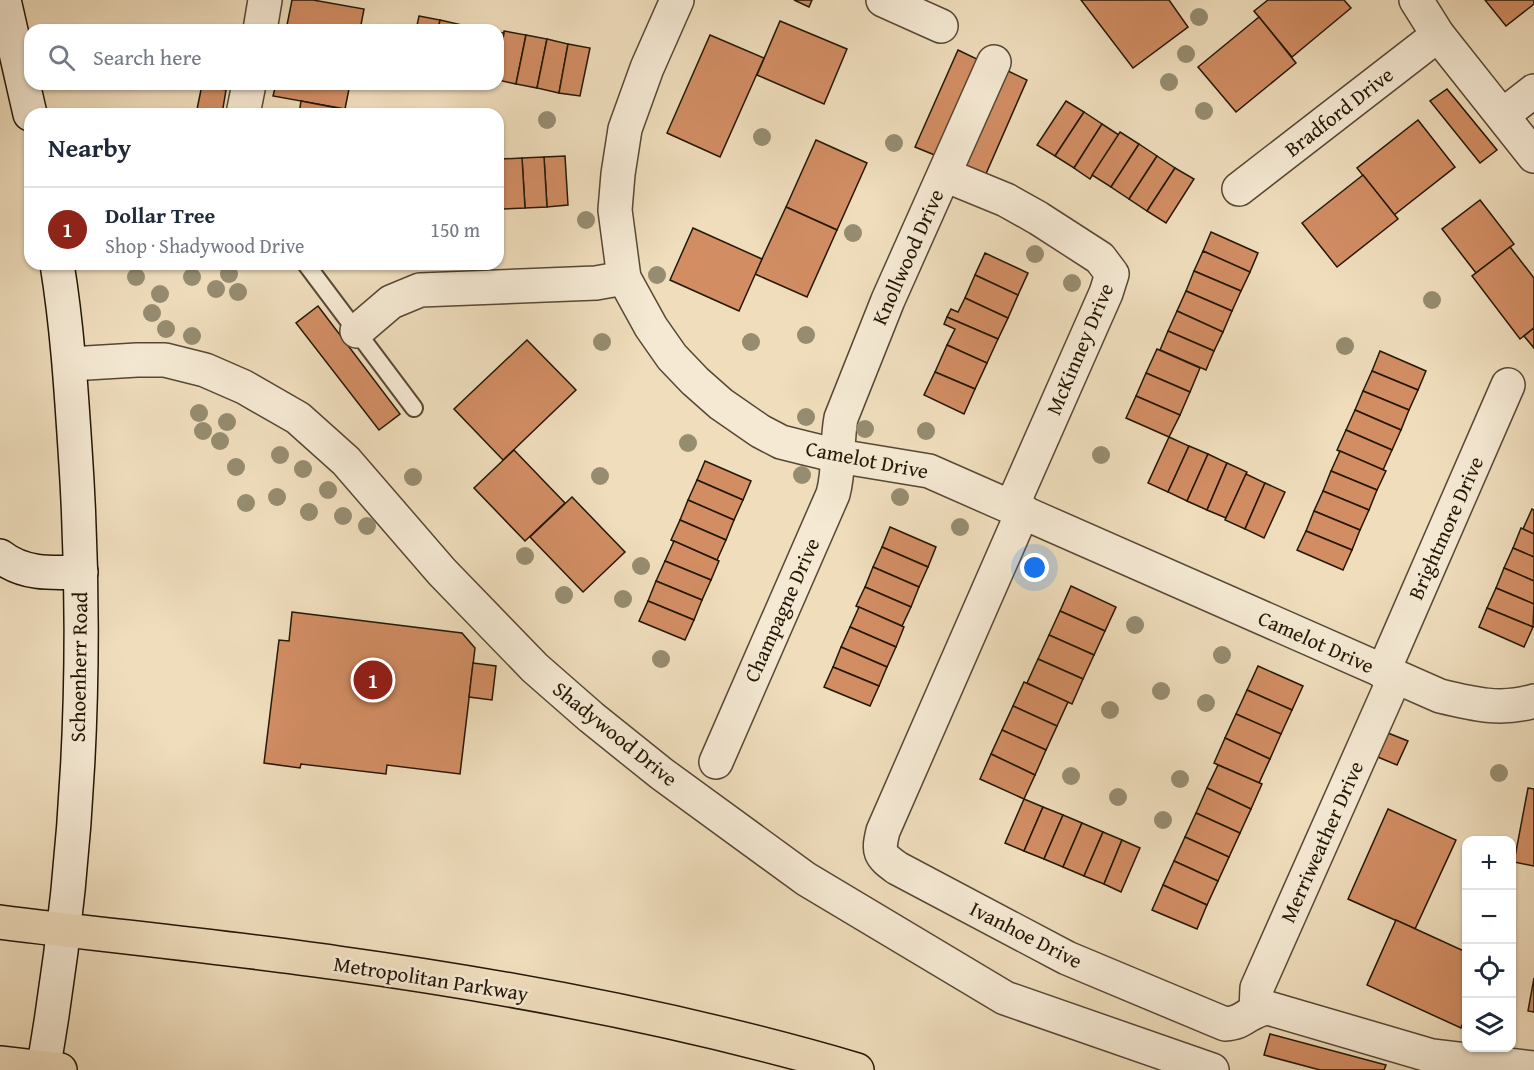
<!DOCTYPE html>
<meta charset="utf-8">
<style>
:root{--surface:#fff;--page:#f6f6f7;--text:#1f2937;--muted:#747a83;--line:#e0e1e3;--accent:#8f2418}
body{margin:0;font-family:"Gentium Book Plus",serif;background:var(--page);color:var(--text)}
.controls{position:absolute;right:18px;bottom:18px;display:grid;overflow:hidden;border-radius:12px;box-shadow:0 2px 4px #0004}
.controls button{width:54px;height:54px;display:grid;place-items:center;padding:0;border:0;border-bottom:2px solid var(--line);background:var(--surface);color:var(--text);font:30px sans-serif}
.you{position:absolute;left:1035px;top:568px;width:21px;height:21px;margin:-15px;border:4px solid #fff;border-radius:50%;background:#1a73e8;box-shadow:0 0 0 9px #1a73e833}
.badge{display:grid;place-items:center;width:39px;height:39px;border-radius:50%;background:var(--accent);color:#fff;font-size:20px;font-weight:700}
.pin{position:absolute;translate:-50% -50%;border:3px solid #fff;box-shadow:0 2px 6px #0006}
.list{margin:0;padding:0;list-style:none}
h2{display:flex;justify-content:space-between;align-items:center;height:78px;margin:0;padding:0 24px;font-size:26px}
h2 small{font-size:20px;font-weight:400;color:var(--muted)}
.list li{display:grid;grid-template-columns:39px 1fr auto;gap:18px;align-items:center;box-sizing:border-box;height:84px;padding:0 24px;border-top:2px solid var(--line)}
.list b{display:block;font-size:22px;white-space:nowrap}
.list p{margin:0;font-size:20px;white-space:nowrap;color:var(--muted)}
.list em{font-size:20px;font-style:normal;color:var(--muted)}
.icon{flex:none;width:33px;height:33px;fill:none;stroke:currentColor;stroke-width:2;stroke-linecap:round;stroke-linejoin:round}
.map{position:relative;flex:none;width:1534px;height:1070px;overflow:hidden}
.search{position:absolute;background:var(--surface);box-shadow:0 2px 4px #0004;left:24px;top:24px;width:480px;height:66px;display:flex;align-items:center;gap:15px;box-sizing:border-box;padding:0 21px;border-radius:18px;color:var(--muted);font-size:22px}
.panel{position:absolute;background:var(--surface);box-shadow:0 2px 4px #0004;left:24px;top:108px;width:480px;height:162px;border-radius:18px}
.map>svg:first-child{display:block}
</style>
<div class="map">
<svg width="1534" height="1070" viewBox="0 0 1534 1070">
<rect width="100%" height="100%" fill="#efddbc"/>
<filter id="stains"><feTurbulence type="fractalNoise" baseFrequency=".00333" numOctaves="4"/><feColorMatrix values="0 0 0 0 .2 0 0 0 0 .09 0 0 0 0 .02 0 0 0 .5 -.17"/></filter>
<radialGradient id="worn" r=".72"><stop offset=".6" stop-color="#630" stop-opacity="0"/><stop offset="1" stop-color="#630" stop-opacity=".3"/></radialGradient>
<g fill="#d28d63" stroke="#231706" stroke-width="1.5">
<polygon points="292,0 313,0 364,9 360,30 286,30"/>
<polygon points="794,0 812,0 809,7"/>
<polygon points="1081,0 1169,0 1188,27 1133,68"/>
<polygon points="1268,0 1344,0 1351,8 1292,57 1254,11"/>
<polygon points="1485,0 1534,0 1534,4 1506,26"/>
<polygon points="419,16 440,20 438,30 416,30"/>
<polygon points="1259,17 1296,63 1236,112 1198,67"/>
<polygon points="440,20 462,25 461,30 438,30"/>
<polygon points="780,21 847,49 824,104 757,75"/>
<polygon points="462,25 483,29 483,30 461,30"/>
<polygon points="504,31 526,35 516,84 498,80 498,64"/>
<polygon points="498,32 504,33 498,64"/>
<polygon points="526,35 547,39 537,88 516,84"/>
<polygon points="710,35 764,58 720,157 667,133"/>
<polygon points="547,39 568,44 559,93 537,88"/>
<polygon points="568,44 590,48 580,96 559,93"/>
<polygon points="958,50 979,60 937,156 915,147"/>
<polygon points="1006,70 1027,80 985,176 963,167"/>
<polygon points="276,84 350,84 345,109 273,96"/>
<polygon points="202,85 226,90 222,114 196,114"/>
<polygon points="1447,89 1497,150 1480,163 1430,101"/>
<polygon points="301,101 358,112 357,114 299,114"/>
<polygon points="1066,101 1084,112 1055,156 1037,145"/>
<polygon points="1084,112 1102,124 1074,168 1055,156"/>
<polygon points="1418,120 1455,167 1394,215 1357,168"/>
<polygon points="1102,124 1119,135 1090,179 1074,168"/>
<polygon points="1120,132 1139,144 1111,187 1092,175"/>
<polygon points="816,140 867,163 837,230 786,207"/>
<polygon points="1139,144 1157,156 1129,199 1111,187"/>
<polygon points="565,156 568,205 547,207 544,157"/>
<polygon points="1157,156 1175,168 1147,211 1129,199"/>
<polygon points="544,157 547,207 525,208 522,158"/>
<polygon points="522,158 525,208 503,209 501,159"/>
<polygon points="498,159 501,159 503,209 498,209"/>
<polygon points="1175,168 1194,179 1166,223 1147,211"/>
<polygon points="1363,175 1398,219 1337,267 1302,223"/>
<polygon points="1480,200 1514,244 1476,273 1442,229"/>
<polygon points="786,207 837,230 807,297 755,274"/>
<polygon points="693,228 762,259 739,311 670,280"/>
<polygon points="1211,232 1258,253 1250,272 1203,251"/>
<polygon points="1510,247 1534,278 1534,328 1520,339 1472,276"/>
<polygon points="1203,251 1250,272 1241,291 1194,271"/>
<polygon points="985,253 1028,273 1018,295 975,275"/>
<polygon points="1194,271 1241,291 1232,311 1186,291"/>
<polygon points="975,275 1018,295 1008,318 965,298"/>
<polygon points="1186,291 1232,311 1223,332 1177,311"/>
<polygon points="965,298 1008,318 998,339 947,317 951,309 958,312"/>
<polygon points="318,306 400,414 379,430 296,323"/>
<polygon points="1177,311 1223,332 1214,351 1168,331"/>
<polygon points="947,317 998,339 987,363 947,345 955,329 944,324"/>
<polygon points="1534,328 1534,348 1524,336"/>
<polygon points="1168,331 1214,351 1206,370 1160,350"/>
<polygon points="527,340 576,390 503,460 454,409"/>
<polygon points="947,345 987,363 975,389 935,372"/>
<polygon points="1157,349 1200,368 1190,392 1146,373"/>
<polygon points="1380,351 1426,371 1418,390 1372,371"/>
<polygon points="1372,371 1418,390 1409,410 1363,391"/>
<polygon points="935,372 975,389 964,414 924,395"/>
<polygon points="1146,373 1190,392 1180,415 1136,396"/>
<polygon points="1363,391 1409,410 1401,430 1355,410"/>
<polygon points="1136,396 1180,415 1169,437 1126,418"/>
<polygon points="1355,410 1401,430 1392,450 1346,430"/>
<polygon points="1346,430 1392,450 1383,470 1337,450"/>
<polygon points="1169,437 1189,446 1168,492 1148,483"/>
<polygon points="1189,446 1208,454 1187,501 1168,492"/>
<polygon points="514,450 565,503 525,541 474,488"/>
<polygon points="1340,451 1386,471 1377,490 1331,471"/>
<polygon points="1208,454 1227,463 1207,510 1187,501"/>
<polygon points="705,461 751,481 743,500 697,480"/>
<polygon points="1227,463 1247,472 1226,518 1207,510"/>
<polygon points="1331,471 1377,490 1369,510 1323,491"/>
<polygon points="1246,474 1265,483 1245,529 1225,520"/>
<polygon points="697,480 743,500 734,520 688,500"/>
<polygon points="1265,483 1285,492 1264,538 1245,529"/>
<polygon points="1323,491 1369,510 1360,530 1314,511"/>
<polygon points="572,497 625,552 583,592 530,537"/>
<polygon points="688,500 734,520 726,540 680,520"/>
<polygon points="1532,509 1534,510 1534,534 1523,529"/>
<polygon points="1314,511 1360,530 1352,550 1306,531"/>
<polygon points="680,520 726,540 717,560 671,540"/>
<polygon points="890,527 936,547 928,567 882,547"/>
<polygon points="1521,528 1534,534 1534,557 1513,548"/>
<polygon points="1306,531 1352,550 1343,570 1297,550"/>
<polygon points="674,541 719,561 711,580 665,561"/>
<polygon points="882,547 928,567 919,587 873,567"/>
<polygon points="1513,548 1534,557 1534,581 1504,568"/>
<polygon points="665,561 711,580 702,600 656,581"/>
<polygon points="873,567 919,587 911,607 865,587"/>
<polygon points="1504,568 1534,581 1534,604 1496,588"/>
<polygon points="656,581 702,600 694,620 648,601"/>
<polygon points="1071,586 1116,607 1105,631 1060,611"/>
<polygon points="865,587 911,607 902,626 856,606"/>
<polygon points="1496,588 1534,604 1533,627 1487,608"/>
<polygon points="648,601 694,620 685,640 639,621"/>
<polygon points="859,607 904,627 896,647 850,627"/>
<polygon points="1487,608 1533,627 1524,647 1479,627"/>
<polygon points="1060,611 1105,631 1094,655 1049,635"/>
<polygon points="292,612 462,633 475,648 460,774 387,765 386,774 301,764 300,768 264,763 279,640 289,641"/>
<polygon points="850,627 896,647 887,667 841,647"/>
<polygon points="1049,635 1094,655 1083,679 1038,659"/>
<polygon points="841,647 887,667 879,686 833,667"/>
<polygon points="1038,659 1083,679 1072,704 1027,683"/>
<polygon points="473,663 496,666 492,700 469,697"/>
<polygon points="1258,666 1303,686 1292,710 1247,690"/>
<polygon points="833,667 879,686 870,706 824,687"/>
<polygon points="1024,682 1068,702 1057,726 1013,706"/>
<polygon points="1247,690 1292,710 1281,734 1236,714"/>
<polygon points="1013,706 1057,726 1046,750 1002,730"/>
<polygon points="1236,714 1281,734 1270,759 1225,738"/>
<polygon points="1002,730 1046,750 1035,775 991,754"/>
<polygon points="1383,731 1408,741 1397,765 1373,755"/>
<polygon points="1225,738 1270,759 1259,783 1214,763"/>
<polygon points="991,754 1035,775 1024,799 980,779"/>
<polygon points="1218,765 1262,784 1251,809 1207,788"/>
<polygon points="1207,788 1251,809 1240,833 1196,813"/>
<polygon points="1528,788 1534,789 1534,866 1514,862"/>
<polygon points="1024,799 1043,807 1024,851 1005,843"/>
<polygon points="1043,807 1063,815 1044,859 1024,851"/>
<polygon points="1388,809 1456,840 1415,929 1348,899"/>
<polygon points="1196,813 1240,833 1229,857 1185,837"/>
<polygon points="1063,815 1082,823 1063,867 1044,859"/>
<polygon points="1082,823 1103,832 1084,876 1063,867"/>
<polygon points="1103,832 1122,840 1104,884 1084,876"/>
<polygon points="1185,837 1229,857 1218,881 1174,861"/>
<polygon points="1122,840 1140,848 1121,892 1104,884"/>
<polygon points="1174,861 1218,881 1207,905 1163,885"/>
<polygon points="1163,885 1207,905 1197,929 1152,910"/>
<polygon points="1396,920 1466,952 1466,1015 1461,1028 1367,985"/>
<polygon points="1534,978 1534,1012 1528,1011"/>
<polygon points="1270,1034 1386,1065 1384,1070 1320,1070 1264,1055"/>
</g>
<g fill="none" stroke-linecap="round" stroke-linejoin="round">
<g stroke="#564834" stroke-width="20">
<polyline id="lane" points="306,264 414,408"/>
</g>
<g stroke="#564834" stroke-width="36">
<g id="street">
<path d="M 677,0 L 647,68 L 625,129 L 618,174 L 615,210 L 624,278 L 651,327 L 672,357 L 695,381 L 721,404 L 760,431 L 781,442 L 805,448 L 838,456 L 929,471 L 1440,696 C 1473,704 1501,711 1534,701"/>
<polyline points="883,0 941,26"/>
<polyline points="1416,0 1438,35 1534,156"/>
<polyline points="260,30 265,0"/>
<polyline points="243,114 249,84"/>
<polyline points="1503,115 1534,91"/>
<polyline points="945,175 1006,200 1038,218 1100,258 1112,274 1106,293 1012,506"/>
<polyline points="1239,189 1438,35"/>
<polyline points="357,331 391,302 420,290 596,283 624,278"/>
<polyline points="70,364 137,360 165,360 205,370 244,387 298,418 346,461 442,572 535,668 591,717 662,774 806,879 1005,998 1212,1070"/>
<path d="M 1023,511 L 883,831 C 878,852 879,855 897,868 L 1067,958 L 1225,1024 C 1246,1023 1248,1010 1268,1008 L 1432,1056 L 1534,1068"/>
<polyline points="1383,672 1508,385"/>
<path d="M 716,762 L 833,494 C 840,469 836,444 841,418 L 888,300 L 994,62"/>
<polyline points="1256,1009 1257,988 1395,677"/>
</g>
</g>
<g stroke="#231706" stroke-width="36">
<g id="secondary">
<polyline points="4,0 30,114"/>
<path d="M 0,556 C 24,575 52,573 81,572"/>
<path d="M 43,1070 C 79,866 89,656 75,449 C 71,387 67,325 57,264"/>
</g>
</g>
<g stroke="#231706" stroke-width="36">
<g id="primary">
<path d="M 0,922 C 112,936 225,947 338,963 C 512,987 688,1020 857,1070"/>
<polyline points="0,1063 60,1070"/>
</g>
</g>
<use href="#lane" stroke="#f5e9d3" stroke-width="16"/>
<use href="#street" stroke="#f5e9d3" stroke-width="33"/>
<use href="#secondary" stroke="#f5e9d3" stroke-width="33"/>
<use href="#primary" stroke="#efddbc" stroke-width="33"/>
</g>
<g fill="#968c70">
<circle cx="1199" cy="17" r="9"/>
<circle cx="1186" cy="54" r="9"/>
<circle cx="1169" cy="82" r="9"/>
<circle cx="1204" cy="111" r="9"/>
<circle cx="547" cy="120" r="9"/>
<circle cx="762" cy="137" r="9"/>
<circle cx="894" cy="143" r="9"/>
<circle cx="586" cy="220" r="9"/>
<circle cx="853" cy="233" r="9"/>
<circle cx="1035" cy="254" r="9"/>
<circle cx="229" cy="274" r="9"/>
<circle cx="657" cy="275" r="9"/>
<circle cx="136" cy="277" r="9"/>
<circle cx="192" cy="277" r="9"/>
<circle cx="1072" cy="283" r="9"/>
<circle cx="216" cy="289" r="9"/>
<circle cx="238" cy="292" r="9"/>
<circle cx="160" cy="294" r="9"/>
<circle cx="1432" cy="300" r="9"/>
<circle cx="152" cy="313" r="9"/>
<circle cx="166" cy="329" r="9"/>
<circle cx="806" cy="335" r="9"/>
<circle cx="192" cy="336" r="9"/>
<circle cx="602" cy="342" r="9"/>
<circle cx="751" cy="342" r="9"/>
<circle cx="1345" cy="346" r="9"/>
<circle cx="199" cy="413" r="9"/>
<circle cx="806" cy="417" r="9"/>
<circle cx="227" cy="422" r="9"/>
<circle cx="865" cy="429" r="9"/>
<circle cx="203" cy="431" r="9"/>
<circle cx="926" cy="431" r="9"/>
<circle cx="220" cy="441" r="9"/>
<circle cx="688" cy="443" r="9"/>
<circle cx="280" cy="455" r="9"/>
<circle cx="1101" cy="455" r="9"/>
<circle cx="236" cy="467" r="9"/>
<circle cx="303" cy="469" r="9"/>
<circle cx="802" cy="475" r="9"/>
<circle cx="600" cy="476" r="9"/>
<circle cx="413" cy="477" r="9"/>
<circle cx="328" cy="490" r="9"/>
<circle cx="277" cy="497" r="9"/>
<circle cx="900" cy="497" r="9"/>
<circle cx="246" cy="503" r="9"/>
<circle cx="309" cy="512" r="9"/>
<circle cx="343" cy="516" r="9"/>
<circle cx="367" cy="526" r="9"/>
<circle cx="960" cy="527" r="9"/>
<circle cx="525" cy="556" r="9"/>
<circle cx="641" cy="566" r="9"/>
<circle cx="564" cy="595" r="9"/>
<circle cx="623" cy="599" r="9"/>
<circle cx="1135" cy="625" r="9"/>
<circle cx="1222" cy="655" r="9"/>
<circle cx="661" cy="659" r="9"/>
<circle cx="1161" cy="691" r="9"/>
<circle cx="1206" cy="703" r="9"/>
<circle cx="1110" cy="710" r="9"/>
<circle cx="1499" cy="773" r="9"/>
<circle cx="1071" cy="776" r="9"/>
<circle cx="1180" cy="779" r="9"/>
<circle cx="1118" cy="797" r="9"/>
<circle cx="1163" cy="820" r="9"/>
</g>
<g text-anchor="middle" stroke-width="5" stroke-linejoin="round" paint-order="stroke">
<g font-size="21" fill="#231706" stroke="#f5e9d3">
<text transform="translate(1339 112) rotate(-38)" y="7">Bradford Drive</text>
<text transform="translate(908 257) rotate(-66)" y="7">Knollwood Drive</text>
<text transform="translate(1080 349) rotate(-67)" y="7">McKinney Drive</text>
<text transform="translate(867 460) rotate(11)" y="7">Camelot Drive</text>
<text transform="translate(1446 528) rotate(-66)" y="7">Brightmore Drive</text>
<text transform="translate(782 610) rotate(-66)" y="7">Champagne Drive</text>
<text transform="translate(1316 642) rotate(24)" y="7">Camelot Drive</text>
<text transform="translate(79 667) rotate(-89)" y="7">Schoenherr Road</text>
<text transform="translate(615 734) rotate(39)" y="7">Shadywood Drive</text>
<text transform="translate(1322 842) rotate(-66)" y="7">Merriweather Drive</text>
<text transform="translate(1026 935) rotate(27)" y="7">Ivanhoe Drive</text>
<text transform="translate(431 979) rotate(9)" y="7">Metropolitan Parkway</text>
</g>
</g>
<rect width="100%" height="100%" filter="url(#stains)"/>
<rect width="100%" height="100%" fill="url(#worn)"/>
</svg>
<div class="controls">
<button>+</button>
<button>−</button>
<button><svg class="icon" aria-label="locate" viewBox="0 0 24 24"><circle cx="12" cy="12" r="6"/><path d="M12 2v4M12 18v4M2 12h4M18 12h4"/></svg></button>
<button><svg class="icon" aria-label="layers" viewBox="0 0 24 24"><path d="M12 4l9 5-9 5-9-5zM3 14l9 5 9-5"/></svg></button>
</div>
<div class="you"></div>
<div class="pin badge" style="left:373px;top:680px">1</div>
<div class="search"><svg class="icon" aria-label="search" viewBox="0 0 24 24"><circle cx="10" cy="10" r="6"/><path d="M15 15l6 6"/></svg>Search here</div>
<section class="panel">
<h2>Nearby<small></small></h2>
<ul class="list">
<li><span class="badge">1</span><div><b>Dollar Tree</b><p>Shop · Shadywood Drive</p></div><em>150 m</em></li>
</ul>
</section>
</div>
